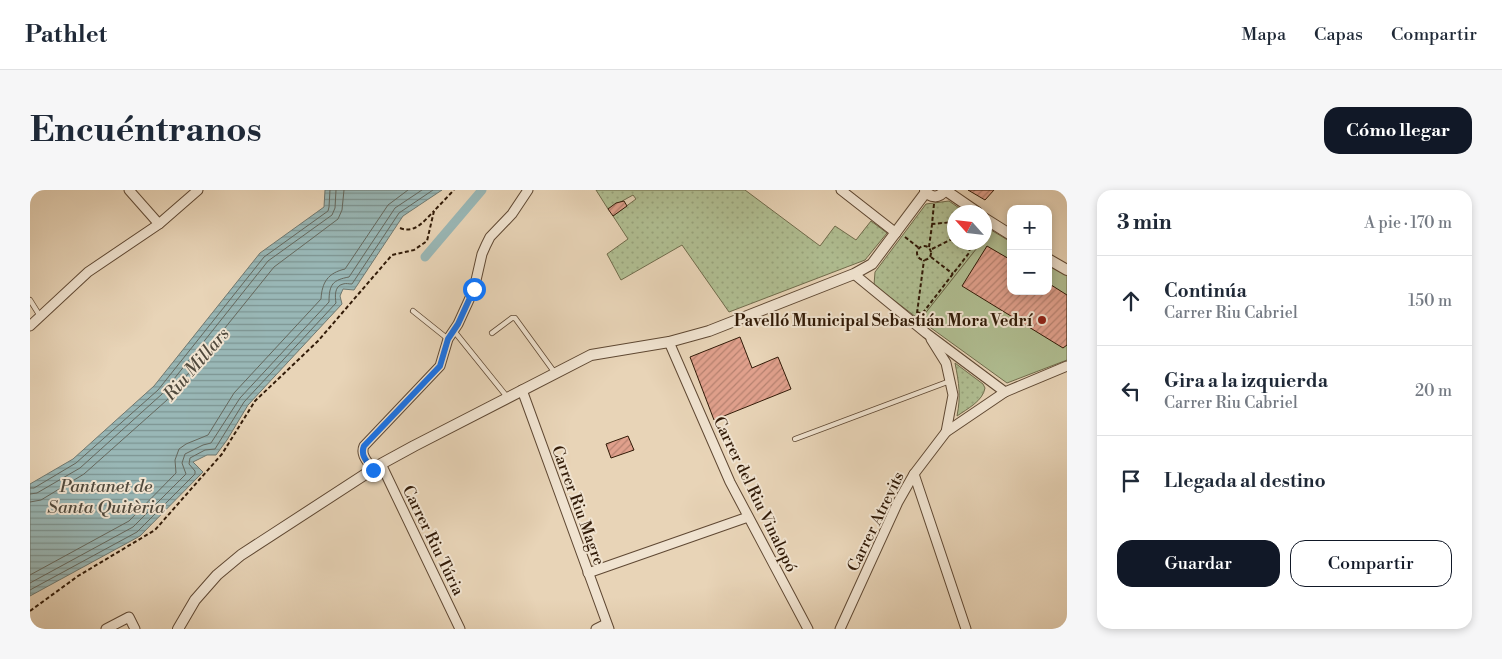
<!DOCTYPE html>
<html lang="es">
<meta charset="utf-8">
<style>
:root{--surface:#fff;--page:#f6f6f7;--text:#1f2937;--muted:#747a83;--line:#e0e1e3;--accent:#111827}
body{margin:0;font-family:"Libre Bodoni",serif;background:var(--page);color:var(--text)}
.controls{position:absolute;right:15px;top:15px;display:grid;overflow:hidden;border-radius:10px;box-shadow:0 2px 8px #0003}
.controls button{width:45px;height:45px;display:grid;place-items:center;padding:0;border:0;border-bottom:1px solid var(--line);background:var(--surface);color:var(--text);font:25px sans-serif}
.compass{position:absolute;left:917px;top:15px;width:45px;height:45px;border-radius:50%;background:var(--surface);box-shadow:0 2px 8px #0003;rotate:297deg}
.stop{position:absolute;width:15px;height:15px;margin:-11px;border:4px solid #1a73e8;border-radius:50%;background:#fff}
.stop.end{background:#1a73e8;border-color:#fff;box-shadow:0 1px 5px #0008}
.list{margin:0;padding:0;list-style:none}
h2{display:flex;justify-content:space-between;align-items:center;height:65px;margin:0;padding:0 20px;font-size:21px}
h2 small{font-size:16px;font-weight:400;color:var(--muted)}
.list li{display:grid;grid-template-columns:32px 1fr auto;gap:15px;align-items:center;box-sizing:border-box;height:90px;padding:0 20px;border-top:1px solid var(--line)}
.list b{display:block;font-size:19px;white-space:nowrap}
.list p{margin:0;font-size:16px;white-space:nowrap;color:var(--muted)}
.list em{font-size:16px;font-style:normal;color:var(--muted)}
.actions{display:flex;gap:10px;padding:15px 20px}
.actions a{flex:1;padding:11px 0;border:1px solid var(--accent);border-radius:15px;text-align:center;font-size:18px;color:var(--accent)}
.actions .main{background:var(--accent);color:#fff}
.icon{flex:none;width:28px;height:28px;fill:none;stroke:currentColor;stroke-width:2;stroke-linecap:round;stroke-linejoin:round}
.map{position:relative;flex:none;width:1037px;height:439px;overflow:hidden;border-radius:15px}
header{display:flex;align-items:center;gap:30px;box-sizing:border-box;height:70px;padding:0 25px;background:var(--surface);border-bottom:1px solid var(--line)}
header strong{font-size:24px}
nav{display:flex;gap:28px;margin-inline-start:auto;font-size:18px}
.intro{display:flex;align-items:center;justify-content:space-between;box-sizing:border-box;height:120px;padding:0 30px}
h1{margin:0;font-size:35px}
.button{padding:12px 22px;border-radius:15px;background:var(--accent);color:#fff;font-size:18px;font-weight:700}
main{display:flex;gap:30px;padding:0 30px}
aside{flex:1;background:var(--surface);border-radius:15px;box-shadow:0 2px 8px #0003}
.map>svg:first-child{display:block}
</style>
<header>
<strong>Pathlet</strong>
<nav><a>Mapa</a><a>Capas</a><a>Compartir</a></nav>
</header>
<div class="intro"><h1>Encuéntranos</h1><a class="button">Cómo llegar</a></div>
<main>
<div class="map">
<svg width="1037" height="439" viewBox="0 0 1037 439">
<defs>
<pattern id="grass-dots" width="8" height="8" patternUnits="userSpaceOnUse" patternTransform="scale(1.25)"><rect width="8" height="8" fill="#b0be92"/><path d="M2 2h.1M6 6h.1" fill="none" stroke="#98a37c" stroke-width="1.8" stroke-linecap="round"/></pattern>
<pattern id="water-rules" width="6" height="5" patternUnits="userSpaceOnUse" patternTransform="scale(1.25)"><rect width="6" height="5" fill="#99b7b6"/><path d="M0 2.5h6" fill="none" stroke="#7d9492"/></pattern>
<pattern id="building-hatch" width="6" height="6" patternUnits="userSpaceOnUse" patternTransform="scale(1.25)"><rect width="6" height="6" fill="#e0a08c"/><path d="M-1 1l2-2M0 6l6-6M5 7l2-2" fill="none" stroke="#b68270"/></pattern>
</defs>
<rect width="100%" height="100%" fill="#e8d4b7"/>
<filter id="stains"><feTurbulence type="fractalNoise" baseFrequency=".004" numOctaves="4"/><feColorMatrix values="0 0 0 0 .2 0 0 0 0 .09 0 0 0 0 .02 0 0 0 .5 -.17"/></filter>
<radialGradient id="worn" r=".72"><stop offset=".6" stop-color="#630" stop-opacity="0"/><stop offset="1" stop-color="#630" stop-opacity=".3"/></radialGradient>
<g fill="url(#grass-dots)" stroke="#706c4c">
<polygon points="566,0 715,0 790,56 805,36 826,50 841,31 857,43 835,70 699,122 652,55 591,90 577,64 598,49 583,26 606,9 603,5 578,19"/>
<polygon points="919,11 935,22 924,22 924,52 951,53 890,130 844,95 845,82 896,14"/>
<path d="M 925,173 L 953,194 L 955,198 C 953,211 937,219 927,226 C 931,206 929,193 925,173 Z"/>
</g>
<polygon fill="#b0be92" stroke="#706c4c" points="961,40 981,52 981,101 1018,101 1018,74 1037,85 1037,170 977,193 890,130 951,53 954,52 955,48"/>
<polygon fill="url(#water-rules)" stroke="#6f7870" points="295,0 412,0 373,26 324,100 313,99 310,106 312,114 218,215 197,250 186,265 177,265 163,272 173,282 110,346 0,406 0,294 43,269 124,196 230,63 294,17"/>
<g fill="none" stroke-linecap="round" stroke-linejoin="round">
<g stroke="#65685e" stroke-width="1">
<polyline points="0,298 4,298 46,273 128,200 234,67 298,21 299,17 300,0"/>
<polyline points="0,304 7,303 50,278 132,204 238,71 302,25 305,18 306,0"/>
<polyline points="0,312 11,310 54,284 137,210 244,77 308,29 312,20 314,0"/>
<path d="M 0,385 L 99,331 L 146,283 L 145,270 L 149,259 L 156,254 L 178,245 L 204,203 L 291,109 C 292,92 298,83 315,79 L 358,15 L 378,0"/>
<path d="M 0,393 L 103,337 L 156,284 L 152,273 L 155,264 L 173,255 L 181,253 L 210,208 L 299,112 C 299,94 303,90 319,87 L 365,18 L 392,0"/>
<path d="M 0,400 L 107,342 L 165,284 L 165,281 L 159,274 L 160,268 L 175,260 L 185,259 L 214,212 L 306,113 C 305,107 304,96 313,94 C 316,93 319,94 322,94 L 369,23 L 403,0"/>
</g>
<polyline stroke="#99b7b6" stroke-width="9" points="395,67 452,0"/>
</g>
<g fill="url(#building-hatch)" stroke="#311a07">
<polygon points="938,0 964,0 955,10"/>
<polygon points="594,11 597,16 583,26 578,19 586,13"/>
<polygon points="957,56 981,70 981,101 1018,101 1018,93 1037,105 1037,155 1033,158 932,96"/>
<polygon points="710,147 722,178 748,167 761,199 684,230 660,167"/>
<polygon points="598,246 604,260 581,268 576,254"/>
</g>
<g fill="none" stroke-linecap="round" stroke-linejoin="round">
<g stroke="#5f4833" stroke-width="6">
<g id="service">
<polyline points="0,110 10,126"/>
<polyline points="383,121 418,149"/>
<polyline points="424,141 478,208"/>
<polyline points="462,143 482,128 485,128 525,183"/>
<polyline points="765,249 920,191"/>
</g>
</g>
<g stroke="#5f4833" stroke-width="11">
<g id="minor">
<polyline points="99,0 129,34"/>
<polyline points="811,0 866,43"/>
<polyline points="824,84 896,143 975,202"/>
<polyline points="0,136 58,82 129,34 168,0"/>
<polyline points="901,149 916,173 923,205 916,242"/>
<polyline points="639,152 700,292 778,439"/>
<polyline points="492,200 579,439"/>
<polyline points="351,274 430,439"/>
<path d="M 343,280 C 338,272 330,265 334,256 L 410,176 L 418,149 L 428,134 L 444,99 L 452,64 L 456,55 L 460,47 L 482,24 L 498,0"/>
<polyline points="884,284 936,439"/>
<polyline points="558,383 718,327"/>
<polyline points="76,439 99,427 105,439"/>
<polyline points="566,439 576,434"/>
<polyline points="810,439 868,312 884,284 916,242 975,202 1037,176"/>
</g>
</g>
<g stroke="#5f4833" stroke-width="12">
<g id="tertiary">
<path d="M 895,0 C 900,8 909,9 915,0"/>
<polyline points="915,0 947,22"/>
<polyline points="954,28 981,45"/>
<polyline points="1018,69 1037,80"/>
<polyline points="148,439 165,410 187,385 211,365 351,274 384,256 561,165 639,152 679,141 824,84 842,74 896,2"/>
</g>
</g>
<g stroke="#311a07" stroke-width="2" stroke-dasharray="4 2.5" stroke-linecap="butt">
<polyline points="904,14 902,34 924,32"/>
<path d="M 370,38 C 385,44 394,31 404,21"/>
<polyline points="875,47 889,58"/>
<circle cx="894" cy="63" r="7"/>
<polyline points="899,57 902,35"/>
<polyline points="902,59 924,48"/>
<polyline points="901,67 923,84"/>
<polyline points="887,122 892,124 939,63 941,52"/>
<polyline points="887,123 894,70"/>
<polyline points="0,421 48,386 125,340 192,264 225,211 288,151 362,65 384,60 397,51 404,21 424,0"/>
</g>
<use href="#service" stroke="#f0e3d0" stroke-width="4.5"/>
<use href="#minor" stroke="#f0e3d0" stroke-width="9"/>
<use href="#tertiary" stroke="#f0e3d0" stroke-width="10"/>
</g>
<g fill="none" stroke-linecap="round" stroke-linejoin="round">
<path stroke="#1a73e8" stroke-width="6" d="M 343,280 C 337,272 330,265 334,256 L 410,176 L 418,149 L 428,134 L 444,99"/>
</g>
<circle fill="#8f2418" stroke="#f0e3d0" stroke-width="2" cx="1012" cy="130" r="5"/>
<g text-anchor="middle" stroke-width="4" stroke-linejoin="round" paint-order="stroke">
<g font-size="16" font-weight="bold" fill="#311a07" stroke="#f0e3d0" text-anchor="end">
<text x="1002" y="136">Pavelló Municipal Sebastián Mora Vedrí</text>
</g>
<g font-size="16" fill="#311a07" stroke="#f0e3d0">
<text transform="translate(726 304) rotate(64)" y="6">Carrer del Riu Vinalopó</text>
<text transform="translate(549 315) rotate(70)" y="6">Carrer Riu Magre</text>
<text transform="translate(845 331) rotate(-64)" y="6">Carrer Atrevits</text>
<text transform="translate(404 350) rotate(64)" y="6">Carrer Riu Túria</text>
</g>
<g font-size="18" font-style="italic" fill="#50493c" stroke="#f0e3d0">
<text transform="translate(166 174) rotate(-49)" y="6">Riu Millars</text>
<text x="76" y="302">Pantanet de<tspan x="76" dy="21">Santa Quitèria</tspan></text>
</g>
</g>
<rect width="100%" height="100%" filter="url(#stains)"/>
<rect width="100%" height="100%" fill="url(#worn)"/>
</svg>
<div class="controls">
<button>+</button>
<button>−</button>
</div>
<svg class="compass" viewBox="-18 -18 36 36"><path d="M0-13l5 13h-10z" fill="#e53935"/><path d="M0 13l5-13h-10z" fill="#747a83"/></svg>
<div class="stop" style="left:444px;top:99px"></div>
<div class="stop end" style="left:343px;top:280px"></div>
</div>
<aside>
<h2>3 min<small>A pie · 170 m</small></h2>
<ul class="list">
<li><svg class="icon" aria-label="ahead" viewBox="0 0 24 24"><path d="M12 20V5M6 11l6-6 6 6"/></svg><div><b>Continúa</b><p>Carrer Riu Cabriel</p></div><em>150 m</em></li>
<li><svg class="icon" aria-label="left" viewBox="0 0 24 24"><path d="M17 20v-9H6M10 6l-5 5 5 5"/></svg><div><b>Gira a la izquierda</b><p>Carrer Riu Cabriel</p></div><em>20 m</em></li>
<li><svg class="icon" aria-label="arrive" viewBox="0 0 24 24"><path d="M6 21V4h12l-3 4 3 4H6"/></svg><div><b>Llegada al destino</b></div></li>
</ul>
<div class="actions"><a class="main">Guardar</a><a>Compartir</a></div>
</aside>
</main>
